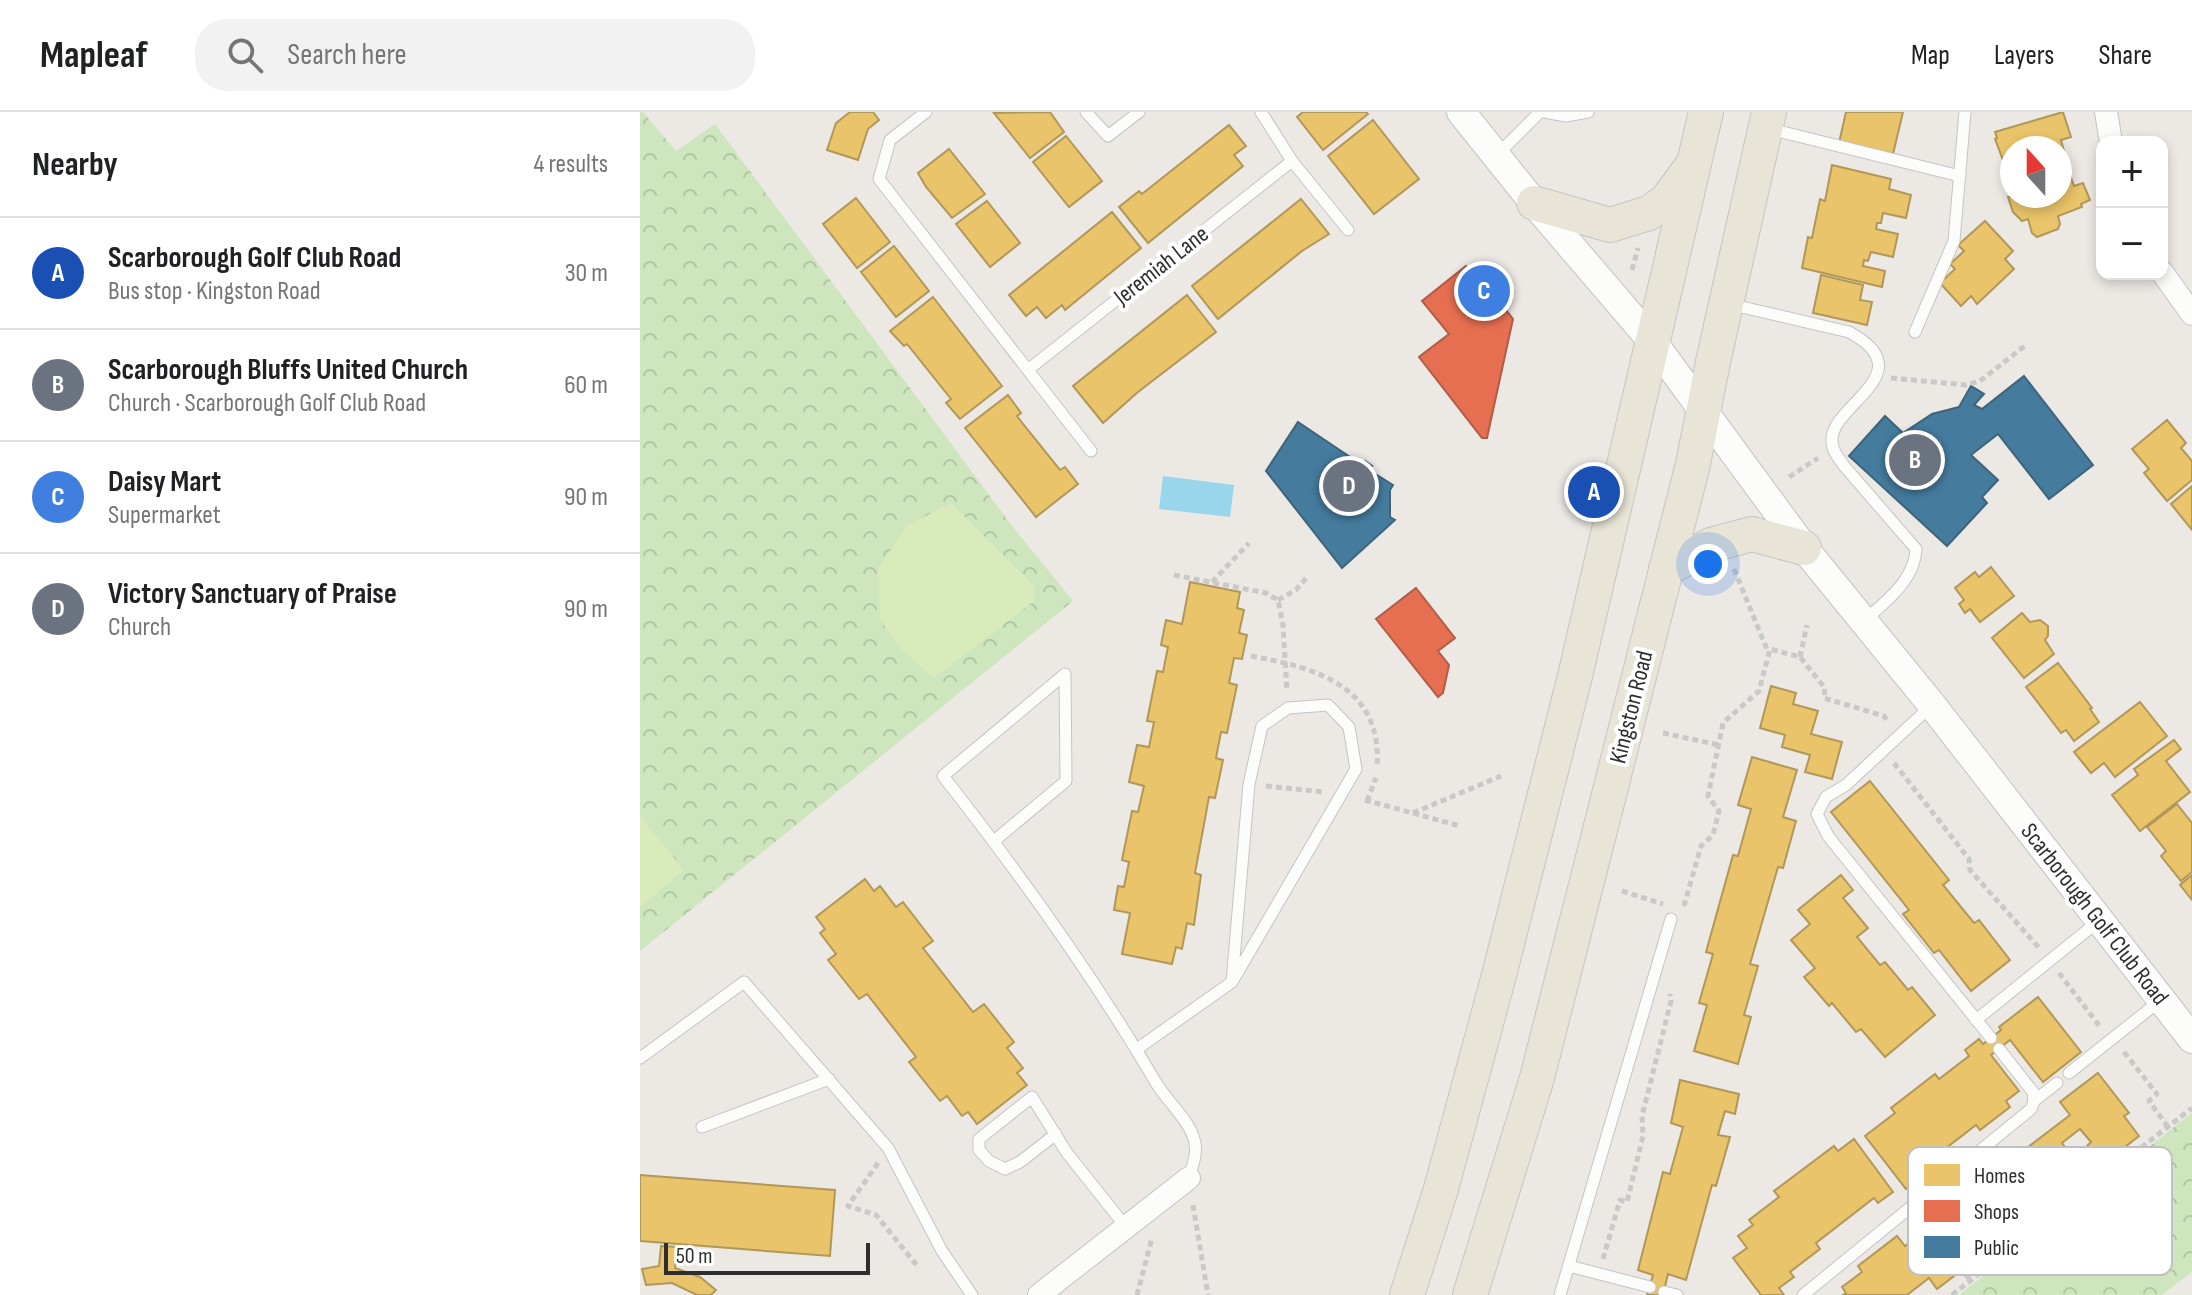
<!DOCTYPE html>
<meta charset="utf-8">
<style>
:root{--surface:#fff;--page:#f2f2f2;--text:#202124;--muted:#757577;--line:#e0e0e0;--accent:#706f6e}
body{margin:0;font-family:"Sofia Sans Condensed",sans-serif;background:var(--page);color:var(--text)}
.controls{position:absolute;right:24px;top:24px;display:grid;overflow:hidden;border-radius:16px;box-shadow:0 4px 12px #0003}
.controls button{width:72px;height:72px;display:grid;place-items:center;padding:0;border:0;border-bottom:2px solid var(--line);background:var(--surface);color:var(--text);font:40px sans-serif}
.compass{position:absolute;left:1360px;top:24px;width:72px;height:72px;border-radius:50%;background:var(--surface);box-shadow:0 4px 12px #0003;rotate:339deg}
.scale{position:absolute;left:24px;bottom:20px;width:206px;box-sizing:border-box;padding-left:8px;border:4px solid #2e2e2e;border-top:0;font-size:22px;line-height:28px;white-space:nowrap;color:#2e2e2e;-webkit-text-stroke:6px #fff;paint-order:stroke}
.you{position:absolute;left:1068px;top:452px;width:28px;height:28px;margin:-20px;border:6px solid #fff;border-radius:50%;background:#1a73e8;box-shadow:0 0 0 12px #1a73e833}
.badge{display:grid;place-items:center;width:52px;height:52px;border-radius:50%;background:var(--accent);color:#fff;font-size:26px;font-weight:700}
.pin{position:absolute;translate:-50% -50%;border:4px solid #fff;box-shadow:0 2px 8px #0006}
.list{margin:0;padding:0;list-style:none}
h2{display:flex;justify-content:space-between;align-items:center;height:104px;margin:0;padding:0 32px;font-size:34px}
h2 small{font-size:26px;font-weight:400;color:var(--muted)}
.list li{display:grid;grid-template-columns:52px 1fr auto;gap:24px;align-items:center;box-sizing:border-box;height:112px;padding:0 32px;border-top:2px solid var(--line)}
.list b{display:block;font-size:30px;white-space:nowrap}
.list p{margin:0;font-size:26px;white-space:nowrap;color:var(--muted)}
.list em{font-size:26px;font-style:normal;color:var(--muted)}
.icon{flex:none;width:44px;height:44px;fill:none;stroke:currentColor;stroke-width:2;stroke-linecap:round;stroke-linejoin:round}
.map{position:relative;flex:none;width:1552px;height:1183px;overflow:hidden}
header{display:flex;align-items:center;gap:48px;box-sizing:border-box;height:112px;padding:0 40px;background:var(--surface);border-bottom:2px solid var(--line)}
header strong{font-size:38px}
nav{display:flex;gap:44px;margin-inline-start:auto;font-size:28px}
.search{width:560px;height:72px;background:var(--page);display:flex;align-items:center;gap:20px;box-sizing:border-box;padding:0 28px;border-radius:32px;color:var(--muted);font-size:30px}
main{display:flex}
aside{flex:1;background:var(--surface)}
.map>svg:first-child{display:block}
</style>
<header>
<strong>Mapleaf</strong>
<div class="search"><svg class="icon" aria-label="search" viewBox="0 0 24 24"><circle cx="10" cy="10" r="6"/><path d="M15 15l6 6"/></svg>Search here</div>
<nav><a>Map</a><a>Layers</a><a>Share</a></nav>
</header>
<main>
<aside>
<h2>Nearby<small>4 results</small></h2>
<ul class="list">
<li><span class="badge" style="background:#1a4fb4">A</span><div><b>Scarborough Golf Club Road</b><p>Bus stop · Kingston Road</p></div><em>30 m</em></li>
<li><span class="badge" style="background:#6b7280">B</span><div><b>Scarborough Bluffs United Church</b><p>Church · Scarborough Golf Club Road</p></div><em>60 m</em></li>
<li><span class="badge" style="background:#3f7fe0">C</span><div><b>Daisy Mart</b><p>Supermarket</p></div><em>90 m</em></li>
<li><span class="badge" style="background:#6b7280">D</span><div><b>Victory Sanctuary of Praise</b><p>Church</p></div><em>90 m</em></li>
</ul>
</aside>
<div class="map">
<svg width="1552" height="1183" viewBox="0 0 1552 1183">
<defs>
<pattern id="forest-crowns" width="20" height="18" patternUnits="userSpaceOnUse" patternTransform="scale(2)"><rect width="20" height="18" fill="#cee6be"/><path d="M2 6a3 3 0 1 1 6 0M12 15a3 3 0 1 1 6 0" fill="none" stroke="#b1c6a4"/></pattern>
</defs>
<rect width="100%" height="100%" fill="#ece8e4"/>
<g fill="url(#forest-crowns)">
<polygon points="0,0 3,0 36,39 75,12 369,410 433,489 0,839"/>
<polygon points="1552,1001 1552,1160 1522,1183 1319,1183"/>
</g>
<g fill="#d9eabb">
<polygon points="311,391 394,474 394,489 294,566 262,538 240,508 238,457 266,414"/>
<polygon points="0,704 44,758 0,795"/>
</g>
<polygon fill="#99d6ec" points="523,364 594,373 590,405 519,397"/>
<g fill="#e9c46a" stroke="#b19758" stroke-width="2">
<polygon points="210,0 233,0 239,8 228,17 218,48 187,38 196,11"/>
<polygon points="410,0 424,20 390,46 354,1"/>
<polygon points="663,0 726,0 728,2 683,38 657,5"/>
<polygon points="1206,0 1263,0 1253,42 1199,31"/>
<polygon points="1423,0 1431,25 1421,28 1424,39 1420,40 1420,36 1372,36 1372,54 1366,56 1355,27 1357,26 1355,20"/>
<polygon points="733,8 779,67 734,102 688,44"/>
<polygon points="589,13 606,34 594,43 603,54 508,131 479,95 499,79 502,82"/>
<polygon points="426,24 462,69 429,95 393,50"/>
<polygon points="309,37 345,82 312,106 286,75 278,61"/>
<polygon points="1192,53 1251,67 1249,77 1271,83 1266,106 1243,101 1241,111 1237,111 1236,117 1258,122 1253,145 1231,140 1228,149 1224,148 1223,154 1245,159 1242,175 1162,156 1168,125 1172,126 1180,87 1185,89"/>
<polygon points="1430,63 1434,74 1443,71 1450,88 1441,92 1442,95 1418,104 1420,112 1418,117 1397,125 1392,121 1388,107 1382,109 1373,100 1368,85 1420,84 1420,67"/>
<polygon points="216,86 250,130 217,156 183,112"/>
<polygon points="661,87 689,122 662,139 578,207 552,174"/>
<polygon points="347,89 380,131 350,155 316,112"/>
<polygon points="472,100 501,136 425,198 422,193 406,206 397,195 386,204 369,183"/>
<polygon points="1345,109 1373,139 1365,147 1374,157 1337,192 1331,184 1321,194 1300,171 1315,157 1310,152 1324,139 1318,133"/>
<polygon points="254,134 289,179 256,205 221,160"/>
<polygon points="1181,163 1223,173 1220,188 1232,190 1227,213 1173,201"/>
<polygon points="547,183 576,220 498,280 463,311 433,274"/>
<polygon points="293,185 362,274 320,307 306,291 311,287 267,232 264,234 250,219"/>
<polygon points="368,283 381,301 377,304 383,312 420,358 425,355 438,372 396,405 325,316"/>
<polygon points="1527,308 1546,331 1541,336 1552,349 1552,368 1527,389 1504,361 1509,357 1492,337"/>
<polygon points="1552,374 1552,418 1531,392"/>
<polygon points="1351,455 1374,484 1340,510 1330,497 1325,501 1319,492 1324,488 1315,476 1335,460 1339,465"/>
<polygon points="550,470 600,480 597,496 604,498 599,521 607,523 602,547 594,546 589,571 597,573 587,621 581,620 576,646 583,648 575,686 569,685 555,761 561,763 554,813 547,811 542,837 536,835 532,852 482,842 490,801 474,798 478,774 484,775 489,750 482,748 492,699 498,700 504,674 489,670 497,633 509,635 514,610 507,609 517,559 523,560 528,535 521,533 526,508 542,512"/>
<polygon points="1382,501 1390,510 1400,508 1408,514 1408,524 1405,528 1414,542 1384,566 1352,526"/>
<polygon points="1418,551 1452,596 1450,597 1459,610 1434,629 1426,618 1421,621 1386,575"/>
<polygon points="1131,574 1156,581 1153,592 1178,599 1171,622 1202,630 1192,667 1165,660 1170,643 1142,635 1145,623 1120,616"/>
<polygon points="1500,590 1527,624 1475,665 1464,651 1451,661 1434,640"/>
<polygon points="1534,628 1541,637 1526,649 1550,680 1500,719 1472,683 1498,663 1494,657"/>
<polygon points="1112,645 1157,658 1143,705 1156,709 1143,756 1138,755 1110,852 1118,854 1104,903 1111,905 1098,952 1054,939 1067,893 1059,891 1073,842 1066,840 1093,743 1098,744 1111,697 1098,693"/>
<polygon points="1230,669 1309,768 1303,773 1334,811 1339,808 1370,848 1331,879 1299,838 1294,841 1263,802 1269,798 1191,700"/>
<polygon points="1537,692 1552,711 1552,760 1541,769 1521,744 1526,739 1507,715"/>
<polygon points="1201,763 1213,778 1203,786 1228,816 1217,825 1240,853 1245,850 1268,878 1272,875 1295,903 1245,945 1221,917 1216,920 1192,891 1189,894 1164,865 1175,856 1151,828 1170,812 1158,798"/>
<polygon points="1552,763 1552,788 1540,773"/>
<polygon points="225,767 234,779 240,774 256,795 263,790 293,829 283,836 333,900 344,892 374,930 367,936 383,956 377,961 387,973 337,1012 328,1000 322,1004 307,984 300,989 269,950 276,945 227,882 219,887 188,848 196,842 180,821 185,817 176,805"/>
<polygon points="1398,885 1441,940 1403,970 1370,928 1351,943 1379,979 1366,989 1370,995 1340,1018 1336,1013 1292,1047 1297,1053 1266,1077 1225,1024 1255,1001 1251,996 1295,962 1299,967 1329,944 1325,938 1339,927 1343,932 1361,918 1359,915"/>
<polygon points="1458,961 1489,1001 1484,1004 1499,1024 1462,1053 1447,1034 1451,1030 1440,1017 1422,1031 1445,1060 1406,1090 1403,1087 1399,1088 1363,1116 1367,1121 1327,1152 1325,1149 1322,1151 1292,1113 1332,1082 1327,1076 1368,1044 1371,1048 1430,1003 1420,990"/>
<polygon points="1040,968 1099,982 1095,1002 1085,999 1078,1023 1090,1025 1076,1074 1072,1073 1046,1168 1028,1162 1023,1183 1007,1183 1013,1163 998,1158 1023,1060 1030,1062 1043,1015 1031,1011"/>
<polygon points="1214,1027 1253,1080 1238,1091 1234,1086 1176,1131 1180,1137 1150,1160 1154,1165 1139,1176 1144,1183 1121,1183 1093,1146 1107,1136 1098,1124 1113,1113 1109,1108 1139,1085 1134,1079 1194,1034 1198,1039"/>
<polygon points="0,1063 195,1078 190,1144 0,1129"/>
<polygon points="1285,1118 1318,1161 1297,1177 1289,1166 1267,1183 1203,1183 1206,1181 1202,1175 1222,1160 1218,1154 1257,1124 1265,1134"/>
<polygon points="21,1134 38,1135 35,1156 60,1165 76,1178 71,1183 57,1183 32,1171 6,1173 2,1157 19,1154"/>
</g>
<g fill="#e76f51" stroke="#b05c46" stroke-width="2">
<polygon points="826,154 841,173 844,170 873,207 847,326 842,326 779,245 809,222 782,189"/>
<polygon points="776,476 815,526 798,539 809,553 803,581 798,585 736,507"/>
</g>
<g fill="#457b9d" stroke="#3e647c" stroke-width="2">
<polygon points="1384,264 1453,353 1409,387 1358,322 1331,343 1358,368 1342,385 1347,391 1307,434 1209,344 1245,304 1263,321 1292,302 1319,295 1331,274 1344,282 1334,293 1342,297"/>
<polygon points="658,310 722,353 725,349 732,354 729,358 753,373 750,378 750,405 755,408 702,456 626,359"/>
</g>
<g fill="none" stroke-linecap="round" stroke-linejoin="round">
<g stroke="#c5c4c5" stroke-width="13">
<g id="service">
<polyline points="286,0 250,28 239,67 451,339"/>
<polyline points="446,0 468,24 499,0"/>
<polyline points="621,0 652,49 708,118"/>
<polyline points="904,0 926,4 948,0"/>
<polyline points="1130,17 1320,64"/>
<polyline points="857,43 900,0"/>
<path d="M 1089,192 L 1209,220 C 1283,260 1195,291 1192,326 C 1191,338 1199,347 1205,355 L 1276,437 C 1275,468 1246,489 1224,509"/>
<polyline points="1275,220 1314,129 1325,0"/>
<polyline points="389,257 652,49"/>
<polyline points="1291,594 1206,673 1186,685 1177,702 1188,724 1351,926"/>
<path d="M 354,729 L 426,669 L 425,562 L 303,664 C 380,762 452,862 515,969 C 525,987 547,1006 553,1024 C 559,1038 553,1052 549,1066"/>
<polyline points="1336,908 1460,808"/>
<polyline points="497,937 592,870 716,657 709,615 688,593 648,596 622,614 609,672 592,870"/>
<polyline points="0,946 104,870 248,1036 302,1139 332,1183"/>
<polyline points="1429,961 1521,888"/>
<polyline points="1394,989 1417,971"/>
<polyline points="62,1015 189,967"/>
<polyline points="416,1022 380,1050 365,1057 349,1049 339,1038 339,1027 392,985 427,1041 486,1115"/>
<polyline points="929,1154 1010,1175"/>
<polyline points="1024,1180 1037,1183"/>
<polyline points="920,1183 1031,807"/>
<polyline points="1163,1183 1391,997 1394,989 1393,980 1359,937"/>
</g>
</g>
<g stroke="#c5c4c5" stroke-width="24">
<g id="minor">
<polyline points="1466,0 1471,30"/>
<polyline points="1522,160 1552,202"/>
<polyline points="399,1183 549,1066"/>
</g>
</g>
<g stroke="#c5c4c5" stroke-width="30">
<polyline id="tertiary" points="821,0 894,91 1012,229 1164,436 1292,593 1552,927"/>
</g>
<g stroke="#c6c5c4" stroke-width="36">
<g id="primary">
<polyline points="894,91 970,113 1009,101 1027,88 1049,58"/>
<polyline points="1026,457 1071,433 1112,422 1164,436"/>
<polyline points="767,1183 801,1077 858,867 935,564 1066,0"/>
<polyline points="830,1183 897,966 1053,352 1073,250 1129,0"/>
</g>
</g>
<g stroke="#c9c9c8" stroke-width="5" stroke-dasharray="6 4" stroke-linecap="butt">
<polyline points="992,158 998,136"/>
<polyline points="1251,266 1326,273 1340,269 1386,233"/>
<polyline points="1149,365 1178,346"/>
<polyline points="1094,457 1128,540"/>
<polyline points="534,463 626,481 638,488 643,513 647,579"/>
<polyline points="572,470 609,431"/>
<polyline points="638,488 656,478 667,465"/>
<path d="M 611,544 C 677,556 743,574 737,656"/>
<polyline points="1160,545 1167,513"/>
<polyline points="1023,621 1079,633"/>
<polyline points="1254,651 1329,747 1330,758 1400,837"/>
<polyline points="626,674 684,680"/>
<polyline points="725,688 820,714"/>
<polyline points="727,689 736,666"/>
<polyline points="773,701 861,664"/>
<polyline points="982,779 1023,792"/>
<polyline points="1044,794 1061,734 1073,723 1079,699 1068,684 1083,611 1119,579 1130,537 1160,545 1185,576 1184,586 1244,604 1248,610"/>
<polyline points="1419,861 1461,916"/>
<polyline points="1484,940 1517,982 1509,989 1528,1015"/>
<polyline points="238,1051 208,1094 236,1103 279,1156"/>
<polyline points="553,1093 568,1183"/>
<polyline points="1281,1108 1331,1169"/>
<polyline points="963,1147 980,1088 987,1090 1003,1024 1002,1004 1031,889 1030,882"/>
<polyline points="497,1183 512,1126"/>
<polyline points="1312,1183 1552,996"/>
</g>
<use href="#service" stroke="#fcfcfb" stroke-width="11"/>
<use href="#minor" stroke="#fcfcfb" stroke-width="22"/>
<use href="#tertiary" stroke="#fcfcfb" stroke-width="28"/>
<use href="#primary" stroke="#e8e4d6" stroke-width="34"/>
</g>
<g text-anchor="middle" stroke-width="8" stroke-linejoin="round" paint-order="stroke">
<g font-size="24" fill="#2e2e2e" stroke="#fff">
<text transform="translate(521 153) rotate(-38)" y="8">Jeremiah Lane</text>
<text transform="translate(991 595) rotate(-76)" y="8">Kingston Road</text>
<text transform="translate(1455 802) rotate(52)" y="8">Scarborough Golf Club Road</text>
</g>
</g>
<rect x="1268" y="1035" width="264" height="128" rx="12" fill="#fff" stroke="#c0c0c0" stroke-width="2"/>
<rect x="1284" y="1052" width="36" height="22" fill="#e9c46a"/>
<rect x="1284" y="1088" width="36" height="22" fill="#e76f51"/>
<rect x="1284" y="1124" width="36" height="22" fill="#457b9d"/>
<g font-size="22" fill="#2e2e2e">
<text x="1334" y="1071">Homes</text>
<text x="1334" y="1107">Shops</text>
<text x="1334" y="1143">Public</text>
</g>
</svg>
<div class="controls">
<button>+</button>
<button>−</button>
</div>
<svg class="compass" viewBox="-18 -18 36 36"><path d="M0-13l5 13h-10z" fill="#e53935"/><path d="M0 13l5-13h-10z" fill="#757577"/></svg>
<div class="scale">50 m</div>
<div class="you"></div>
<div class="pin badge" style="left:954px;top:380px;background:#1a4fb4">A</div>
<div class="pin badge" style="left:1275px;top:348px;background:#6b7280">B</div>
<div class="pin badge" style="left:844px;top:179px;background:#3f7fe0">C</div>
<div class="pin badge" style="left:709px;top:374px;background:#6b7280">D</div>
</div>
</main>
